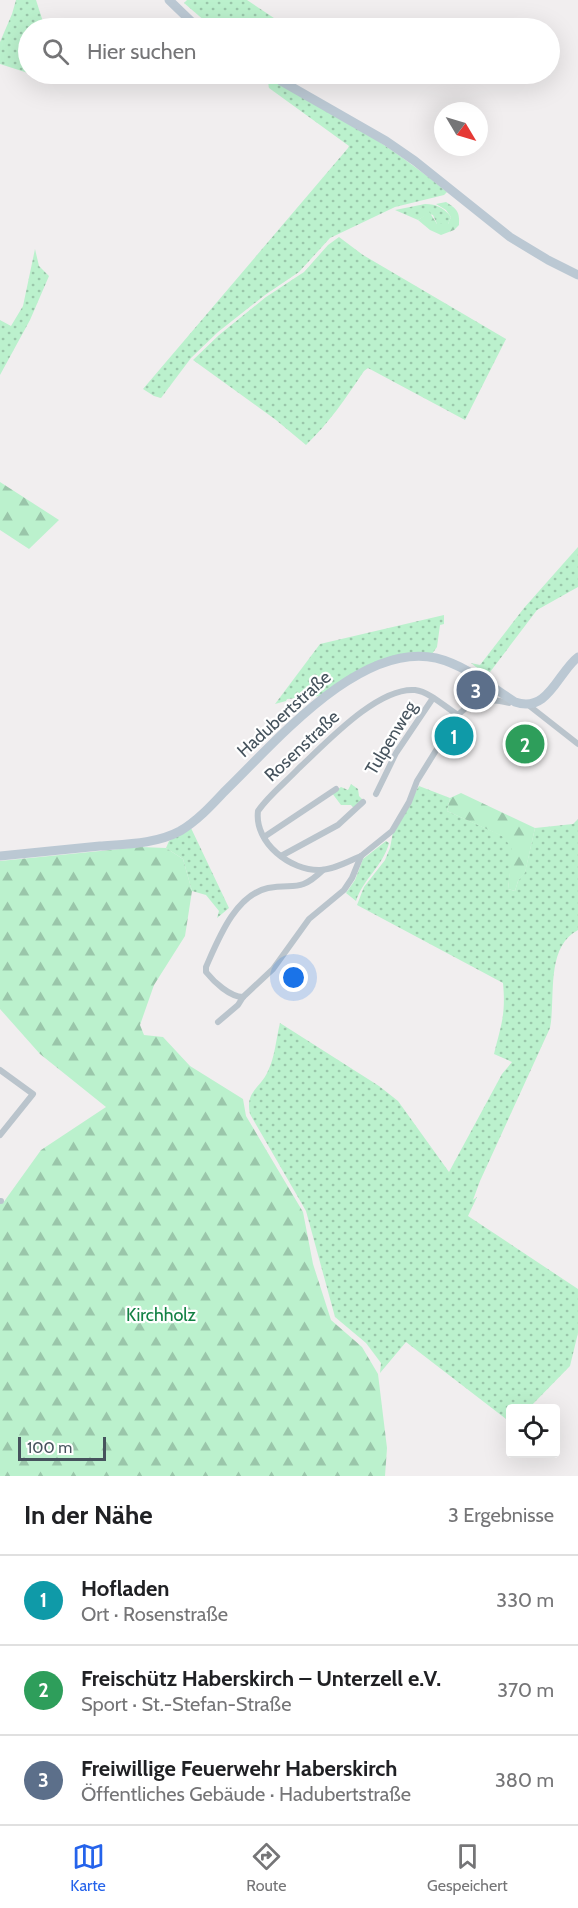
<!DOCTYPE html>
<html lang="de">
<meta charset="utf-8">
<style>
:root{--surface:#fff;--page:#f6f6f6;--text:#202124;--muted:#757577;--line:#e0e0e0;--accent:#2563eb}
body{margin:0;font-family:Cabin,sans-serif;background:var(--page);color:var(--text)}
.controls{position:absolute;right:18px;bottom:18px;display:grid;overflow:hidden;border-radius:6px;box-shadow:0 6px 24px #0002}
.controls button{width:54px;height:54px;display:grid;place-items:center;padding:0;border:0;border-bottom:2px solid var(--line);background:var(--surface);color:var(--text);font:30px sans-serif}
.compass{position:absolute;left:434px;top:102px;width:54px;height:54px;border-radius:50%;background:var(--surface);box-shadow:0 6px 24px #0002;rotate:128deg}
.scale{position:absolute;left:18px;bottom:15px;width:88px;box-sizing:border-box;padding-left:6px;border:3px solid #46535d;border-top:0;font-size:16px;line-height:21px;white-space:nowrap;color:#46535d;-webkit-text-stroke:4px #fff;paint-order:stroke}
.you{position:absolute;left:294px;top:978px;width:21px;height:21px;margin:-15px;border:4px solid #fff;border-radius:50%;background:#1a73e8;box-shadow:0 0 0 9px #1a73e833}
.badge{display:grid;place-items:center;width:39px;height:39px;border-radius:50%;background:var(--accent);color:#fff;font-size:20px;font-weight:700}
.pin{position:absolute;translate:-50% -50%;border:3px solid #fff;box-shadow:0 2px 6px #0006}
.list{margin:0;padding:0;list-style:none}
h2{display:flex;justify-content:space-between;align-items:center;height:78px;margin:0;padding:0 24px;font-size:26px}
h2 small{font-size:20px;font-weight:400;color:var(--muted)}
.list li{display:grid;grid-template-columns:39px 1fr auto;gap:18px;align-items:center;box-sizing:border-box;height:90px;padding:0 24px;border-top:2px solid var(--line)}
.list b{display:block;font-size:22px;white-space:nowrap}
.list p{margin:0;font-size:20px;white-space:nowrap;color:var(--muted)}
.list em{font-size:20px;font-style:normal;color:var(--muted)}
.icon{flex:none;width:33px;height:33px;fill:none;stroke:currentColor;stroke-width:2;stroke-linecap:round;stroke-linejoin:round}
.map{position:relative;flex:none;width:578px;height:1476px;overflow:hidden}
.search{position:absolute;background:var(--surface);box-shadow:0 6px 24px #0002;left:18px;right:18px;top:18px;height:66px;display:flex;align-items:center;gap:15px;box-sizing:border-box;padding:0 21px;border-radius:33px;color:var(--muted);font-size:22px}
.sheet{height:348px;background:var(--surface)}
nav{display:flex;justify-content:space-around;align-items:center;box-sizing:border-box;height:84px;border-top:2px solid var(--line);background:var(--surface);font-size:16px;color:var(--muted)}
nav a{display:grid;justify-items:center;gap:3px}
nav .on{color:var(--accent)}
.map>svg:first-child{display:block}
</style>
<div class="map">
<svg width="578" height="1476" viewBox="0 0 578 1476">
<defs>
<pattern id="green-dots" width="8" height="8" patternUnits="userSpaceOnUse" patternTransform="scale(1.5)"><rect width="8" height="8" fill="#bbf1cd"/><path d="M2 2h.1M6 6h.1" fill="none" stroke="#9ac6aa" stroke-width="1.8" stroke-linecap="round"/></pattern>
<pattern id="forest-firs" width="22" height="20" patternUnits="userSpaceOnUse" patternTransform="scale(1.5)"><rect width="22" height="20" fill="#bbf1cd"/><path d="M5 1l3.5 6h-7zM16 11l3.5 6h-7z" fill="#9ac6aa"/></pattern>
</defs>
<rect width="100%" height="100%" fill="#f1eeef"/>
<g fill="url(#green-dots)">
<polygon points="16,0 36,0 45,28 28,28 28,73 0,64 0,42 12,14"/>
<polygon points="187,0 247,0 289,28 213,28 184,3"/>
<path d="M 267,76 C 330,110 392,146 447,192 L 444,195 L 395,207 L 330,238 L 299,272 L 265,295 L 218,332 L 191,358 L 161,398 L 154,396 L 143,389 L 348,148 L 349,146 L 269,88 Z"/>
<path d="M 425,204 C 437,204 444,208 451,217 L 448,224 L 437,224 L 433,215 L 425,213 L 425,216 L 418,220 L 395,210 Z"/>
<path d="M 339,237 L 363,255 L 506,339 L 465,420 L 368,368 L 364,371 C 346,398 329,423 306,445 L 276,420 L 193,360 L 219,335 L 266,297 L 304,272 L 328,245 Z"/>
<polygon points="35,249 39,266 49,276 30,320 0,375 0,320 11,326 23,306"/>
<polygon points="578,547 578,587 537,610 487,676 471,663 480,665 524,608"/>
<polygon points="444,615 444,624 440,625 437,647 432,654 399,657 321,696 287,699 286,701 275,704 320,644"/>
<polygon points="351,784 358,789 359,796 363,800 355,809 351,805 341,805 332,793 341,787 348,790"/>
<path d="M 419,786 L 450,798 L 447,811 L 503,836 L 513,848 L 508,889 L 515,891 L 518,881 L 525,872 L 535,828 L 573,824 L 578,819 L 578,930 C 545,947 556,998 550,1028 L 480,1181 L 473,1200 L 477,1197 L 468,1216 L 578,1289 L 578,1333 L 570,1366 L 529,1408 L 510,1408 L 510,1422 L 406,1342 L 380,1373 L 381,1363 L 366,1343 L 335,1317 L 306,1211 L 250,1114 C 245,1091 260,1089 268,1071 C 275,1057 276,1039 280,1023 L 379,1086 L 398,1101 L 449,1172 L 502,1074 L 512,1062 L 494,1054 C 501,1025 506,1015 503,983 L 357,905 L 364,887 L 385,860 L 390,848 L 393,832 Z"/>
<polygon points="191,828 229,908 217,918 219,911 206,895 192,891 183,859 166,848 169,841"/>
<path d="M 386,841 L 389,843 C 383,866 363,879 356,901 L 346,893 L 355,880 L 363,859 Z"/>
</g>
<g fill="url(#forest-firs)">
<path d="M 446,202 C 457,209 460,212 459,225 L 454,230 L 441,235 L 430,230 L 418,220 L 424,216 L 425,212 L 428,210 L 437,224 L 448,224 L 451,217 L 446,210 L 436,204 Z"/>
<polygon points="0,482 59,520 29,549 0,530"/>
<polygon points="461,793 535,828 525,873 518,881 515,891 508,889 512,848 502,836 447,811 450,798"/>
<polygon points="140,847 166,848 183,859 192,891 185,936 154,985 140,1025 144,1035 163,1037 190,1066 243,1099 246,1116 303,1212 313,1264 331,1320 362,1347 378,1374 387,1448 385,1476 0,1476 0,1203 3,1203 41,1150 106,1107 40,1054 0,1009 0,861"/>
</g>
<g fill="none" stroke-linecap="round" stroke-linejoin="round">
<g stroke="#bac4cc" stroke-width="6">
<polyline points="527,704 578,744"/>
<polyline points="376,794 396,753 433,698"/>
<polyline points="264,837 336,789"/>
<polyline points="281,856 338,825 363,802"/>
<path d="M 361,856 C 349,861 333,870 320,870 C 291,871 254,843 258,811 C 269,795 286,782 299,768 C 325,744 377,687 415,690 C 430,692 445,707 458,715"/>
<path d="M 243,997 C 230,997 214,982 206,972 L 206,967 C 218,940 235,895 268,888 C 295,883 299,893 323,870"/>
<path d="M 218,1022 L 238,1005 L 243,997 L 273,969 L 309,919 L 344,890 L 352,878 L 361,856 L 392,831 L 409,802 L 417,781 L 458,715 C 472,700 489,697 509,703 L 512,700"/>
<polyline points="0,1070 33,1094 0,1135"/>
<polyline points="0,1201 1,1201"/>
</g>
<g stroke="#bbc8d3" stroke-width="9">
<polyline points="169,0 198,28"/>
<polyline points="269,74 386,141 415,161 510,237 548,260 578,275"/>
<path d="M 0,856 C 33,853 67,849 100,846 C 126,844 156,844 180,831 C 197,821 211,806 224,792 C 274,744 359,641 436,658 C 465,665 490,686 515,702 C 548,714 558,672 578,657"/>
</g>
</g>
<g text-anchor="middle" stroke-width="4.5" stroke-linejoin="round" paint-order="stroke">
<g font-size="18" fill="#46535d" stroke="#fff">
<text transform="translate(284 714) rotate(-42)" y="6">Hadubertstraße</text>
<text transform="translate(391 738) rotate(-59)" y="6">Tulpenweg</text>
<text transform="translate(302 746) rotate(-43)" y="6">Rosenstraße</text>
</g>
<g font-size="18" fill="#138144" stroke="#fff">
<text x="161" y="1321">Kirchholz</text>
</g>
</g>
</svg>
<div class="controls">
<button><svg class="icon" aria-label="locate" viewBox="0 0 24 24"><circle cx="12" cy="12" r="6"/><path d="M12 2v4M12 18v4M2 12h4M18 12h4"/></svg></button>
</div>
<svg class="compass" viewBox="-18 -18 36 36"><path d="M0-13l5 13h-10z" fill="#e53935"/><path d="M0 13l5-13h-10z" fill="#757577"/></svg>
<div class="scale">100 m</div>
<div class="you"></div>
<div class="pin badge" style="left:454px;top:736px;background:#0f9aa8">1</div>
<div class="pin badge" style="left:525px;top:744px;background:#2e9e5b">2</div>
<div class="pin badge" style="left:476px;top:690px;background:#5c6f8a">3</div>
<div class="search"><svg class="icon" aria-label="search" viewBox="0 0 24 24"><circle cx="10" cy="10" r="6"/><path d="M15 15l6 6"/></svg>Hier suchen</div>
</div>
<section class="sheet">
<h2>In der Nähe<small>3 Ergebnisse</small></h2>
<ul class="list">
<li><span class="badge" style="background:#0f9aa8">1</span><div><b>Hofladen</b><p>Ort · Rosenstraße</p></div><em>330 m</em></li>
<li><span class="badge" style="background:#2e9e5b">2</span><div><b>Freischütz Haberskirch – Unterzell e.V.</b><p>Sport · St.-Stefan-Straße</p></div><em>370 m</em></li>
<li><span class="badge" style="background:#5c6f8a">3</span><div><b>Freiwillige Feuerwehr Haberskirch</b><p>Öffentliches Gebäude · Hadubertstraße</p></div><em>380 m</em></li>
</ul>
</section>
<nav>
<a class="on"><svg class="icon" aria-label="map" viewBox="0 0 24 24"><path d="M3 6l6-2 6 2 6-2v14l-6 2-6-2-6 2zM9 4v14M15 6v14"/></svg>Karte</a>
<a><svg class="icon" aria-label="directions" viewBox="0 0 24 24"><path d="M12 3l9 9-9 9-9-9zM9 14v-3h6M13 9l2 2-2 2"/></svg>Route</a>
<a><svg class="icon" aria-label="saved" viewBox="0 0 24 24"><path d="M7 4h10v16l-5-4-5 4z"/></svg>Gespeichert</a>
</nav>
